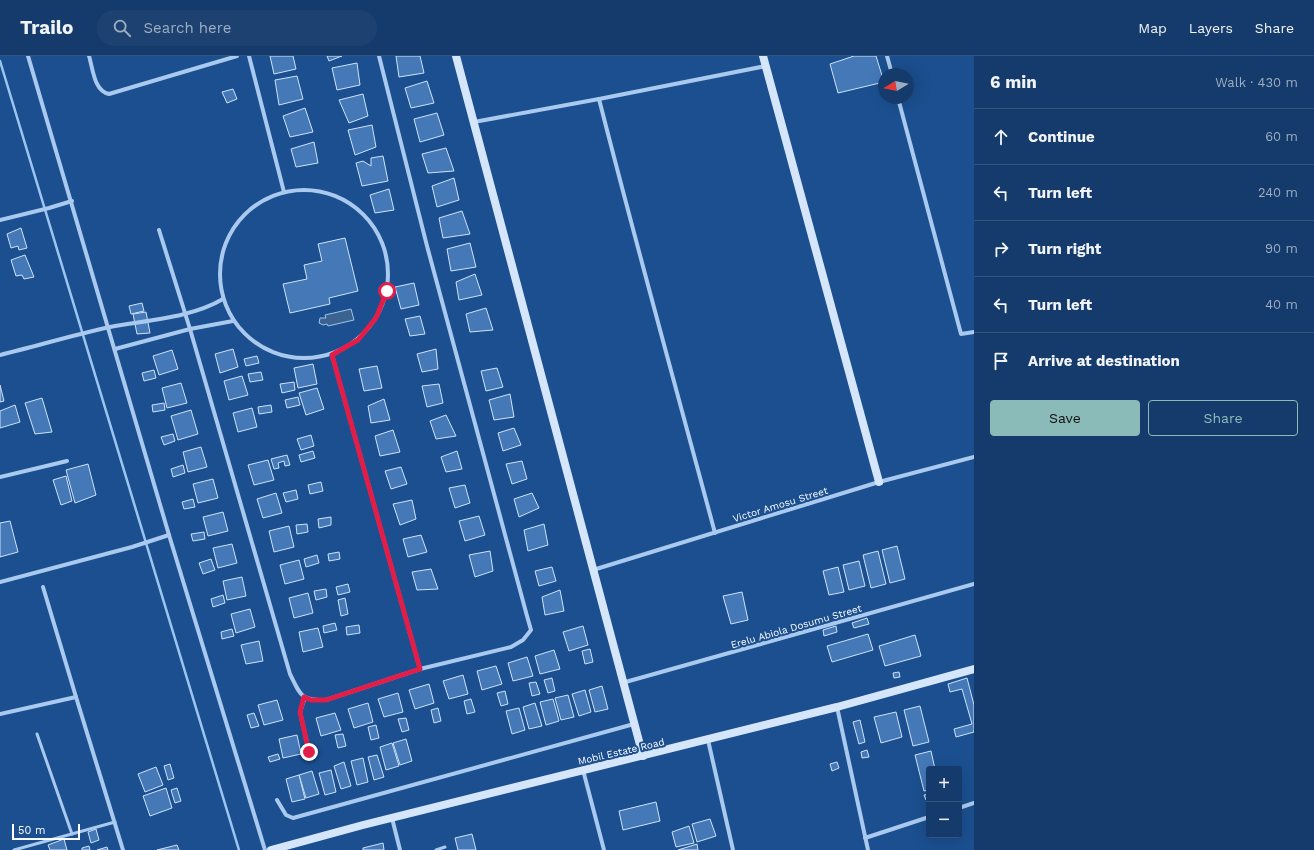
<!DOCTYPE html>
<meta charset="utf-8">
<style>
:root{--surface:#143b6b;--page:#1d4271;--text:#f1f3f6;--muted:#9dadc1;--line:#33557e;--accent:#8bbbb9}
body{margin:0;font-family:"Work Sans",sans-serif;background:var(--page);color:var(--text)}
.controls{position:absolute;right:12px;bottom:12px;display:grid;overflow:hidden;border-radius:4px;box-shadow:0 4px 16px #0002}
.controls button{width:36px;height:36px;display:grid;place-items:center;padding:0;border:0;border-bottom:1px solid var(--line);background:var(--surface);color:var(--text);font:20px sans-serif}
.compass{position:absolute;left:878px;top:12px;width:36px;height:36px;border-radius:50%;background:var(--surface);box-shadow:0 4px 16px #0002;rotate:260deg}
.scale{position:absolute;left:12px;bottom:10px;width:68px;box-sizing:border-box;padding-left:4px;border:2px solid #fff;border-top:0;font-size:11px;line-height:14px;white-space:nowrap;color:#fff;-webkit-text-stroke:3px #1b4f8f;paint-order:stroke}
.stop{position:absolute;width:12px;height:12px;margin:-9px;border:3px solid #e11d48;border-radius:50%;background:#fff}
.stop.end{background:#e11d48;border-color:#fff;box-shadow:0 1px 4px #0008}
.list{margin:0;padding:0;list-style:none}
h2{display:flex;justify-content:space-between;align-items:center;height:52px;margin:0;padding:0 16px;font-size:17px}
h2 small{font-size:13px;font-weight:400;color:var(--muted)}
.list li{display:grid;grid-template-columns:26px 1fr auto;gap:12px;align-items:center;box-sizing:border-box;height:56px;padding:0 16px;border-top:1px solid var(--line)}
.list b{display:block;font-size:15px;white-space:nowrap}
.list em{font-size:13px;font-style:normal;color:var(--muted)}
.actions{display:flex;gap:8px;padding:12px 16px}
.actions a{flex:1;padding:9px 0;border:1px solid var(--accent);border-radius:4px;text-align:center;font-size:14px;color:var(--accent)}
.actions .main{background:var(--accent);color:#111}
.icon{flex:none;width:22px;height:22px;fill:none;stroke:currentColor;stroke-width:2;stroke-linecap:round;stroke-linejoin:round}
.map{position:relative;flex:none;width:974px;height:794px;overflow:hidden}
header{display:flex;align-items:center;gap:24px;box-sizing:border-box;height:56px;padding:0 20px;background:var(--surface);border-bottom:1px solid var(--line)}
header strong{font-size:19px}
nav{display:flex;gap:22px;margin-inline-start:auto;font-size:14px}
.search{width:280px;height:36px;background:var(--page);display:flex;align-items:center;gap:10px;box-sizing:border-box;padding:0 14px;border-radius:22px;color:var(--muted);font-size:15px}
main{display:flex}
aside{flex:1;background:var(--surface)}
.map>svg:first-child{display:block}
</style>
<header>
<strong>Trailo</strong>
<div class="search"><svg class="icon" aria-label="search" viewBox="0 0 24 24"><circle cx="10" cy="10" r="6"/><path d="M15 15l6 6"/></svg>Search here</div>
<nav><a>Map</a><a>Layers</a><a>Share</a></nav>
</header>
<main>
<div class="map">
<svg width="974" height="794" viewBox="0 0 974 794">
<rect width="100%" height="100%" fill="#1b4f8f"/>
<polygon fill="#3c6290" stroke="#9cc4f0" points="351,253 354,264 328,270 327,268 323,269 319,267 320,262 326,262 325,259"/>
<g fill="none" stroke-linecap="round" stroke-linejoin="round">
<polyline stroke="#9cc4f0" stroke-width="2.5" points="0,5 239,794"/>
</g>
<g fill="#4478b7" stroke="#cfe3fa">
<polygon points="270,0 293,0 296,13 274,18"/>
<polygon points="327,0 342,0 329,5"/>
<polygon points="396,0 420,0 424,17 399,21"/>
<polygon points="854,0 876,0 884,26 838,37 830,8"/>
<polygon points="357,7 360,29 337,34 332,12"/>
<polygon points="297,20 303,43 279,49 275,24"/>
<polygon points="427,25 434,47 411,52 405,32"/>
<polygon points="233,33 237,43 227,47 222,36"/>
<polygon points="363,38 368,60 349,67 339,44"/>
<polygon points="305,52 313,76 290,81 283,60"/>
<polygon points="437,57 444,79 420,86 414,63"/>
<polygon points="372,69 376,91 355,99 348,74"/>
<polygon points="314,86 318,107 296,111 291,93"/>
<polygon points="446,92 454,115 428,117 422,98"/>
<polygon points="383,100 388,125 362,130 356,107 363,105 371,110 371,102"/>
<polygon points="454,122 459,144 437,151 432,130"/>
<polygon points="389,133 394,154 375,157 370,139"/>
<polygon points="462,155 470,178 443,182 439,162"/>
<polygon points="21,172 27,192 19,194 18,190 11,192 7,178"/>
<polygon points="345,182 358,235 329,242 330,248 290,257 283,228 307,223 304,209 322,205 318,188"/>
<polygon points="470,187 476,211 451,215 447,193"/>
<polygon points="25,199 34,221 24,223 22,219 16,220 11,204"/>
<polygon points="475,218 482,239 459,244 456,226"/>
<polygon points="414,227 419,249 401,253 395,231"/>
<polygon points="142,247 144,255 131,258 129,250"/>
<polygon points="486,252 493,274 470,276 466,258"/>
<polygon points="146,256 150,277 137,278 133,258"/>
<polygon points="420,260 425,278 410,280 405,263"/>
<polygon points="233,293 238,311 220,317 215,298"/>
<polygon points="436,293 438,313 422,316 417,298"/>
<polygon points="172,294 178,313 159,319 153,300"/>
<polygon points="257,300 259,307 246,310 244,303"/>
<polygon points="313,308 317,328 298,332 294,312"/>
<polygon points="377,310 382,332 364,335 359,313"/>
<polygon points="497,312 503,331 486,335 481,315"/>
<polygon points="154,314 156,322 144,325 142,317"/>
<polygon points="261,316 263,324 250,326 248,318"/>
<polygon points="242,320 248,339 229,344 224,325"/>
<polygon points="294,326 295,334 282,337 280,328"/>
<polygon points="181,327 187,347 167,352 162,332"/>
<polygon points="439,328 443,347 427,351 422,330"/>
<polygon points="0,329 4,345 0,346"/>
<polygon points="317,332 324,353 306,359 299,337"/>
<polygon points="510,338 514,361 494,364 489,344"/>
<polygon points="298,341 300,349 287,352 285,344"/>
<polygon points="42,342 52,376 35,378 25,347"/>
<polygon points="384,343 390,364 371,367 368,350"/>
<polygon points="164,347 165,354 153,356 152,349"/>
<polygon points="15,349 20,366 0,372 0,355"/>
<polygon points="271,349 272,356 259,358 258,351"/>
<polygon points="252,352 257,371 238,376 233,357"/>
<polygon points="191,354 198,378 178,384 171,360"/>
<polygon points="446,359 456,380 436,383 430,365"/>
<polygon points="514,372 521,389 503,395 498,377"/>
<polygon points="393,374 400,396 380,400 375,380"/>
<polygon points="173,378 175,385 164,389 161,381"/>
<polygon points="311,379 314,390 301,394 297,383"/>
<polygon points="201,391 207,411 188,416 183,396"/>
<polygon points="313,395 315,402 301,406 299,399"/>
<polygon points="457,395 462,413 446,416 441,401"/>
<polygon points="287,399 290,409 285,410 284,405 278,407 279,412 274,413 271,403"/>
<polygon points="268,404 274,424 254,429 248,409"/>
<polygon points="522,405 527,423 512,428 506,408"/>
<polygon points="88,408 96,439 75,447 66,414"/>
<polygon points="183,409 185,417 173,421 171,413"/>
<polygon points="401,411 407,428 391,433 385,415"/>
<polygon points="66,420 72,445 61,449 53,424"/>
<polygon points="213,423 218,442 198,447 193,428"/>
<polygon points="321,426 323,435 310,438 308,429"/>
<polygon points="465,429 470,447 455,452 449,432"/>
<polygon points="296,434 298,443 286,446 283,437"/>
<polygon points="276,437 282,457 263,462 257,443"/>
<polygon points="532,437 539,452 519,461 514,443"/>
<polygon points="193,443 195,451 184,453 182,446"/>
<polygon points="412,444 416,463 400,469 393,448"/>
<polygon points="223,456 228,475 208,480 203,461"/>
<polygon points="479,460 485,479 465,485 459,465"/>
<polygon points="331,461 331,469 319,472 318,463"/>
<polygon points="10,465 18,496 0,501 0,467"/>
<polygon points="307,468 308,476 297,478 296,469"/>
<polygon points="544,468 548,489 528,495 524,474"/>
<polygon points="289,470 294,491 274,496 269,475"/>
<polygon points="204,476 205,483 193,485 191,478"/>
<polygon points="421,479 427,496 408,501 403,483"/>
<polygon points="232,488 237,507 218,512 213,492"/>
<polygon points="897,490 905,523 890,527 882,494"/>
<polygon points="490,495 493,515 475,521 469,499"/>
<polygon points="878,495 886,528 871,532 863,499"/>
<polygon points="339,496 340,503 329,505 328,498"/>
<polygon points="317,499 319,507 306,511 304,503"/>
<polygon points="211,503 215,514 203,518 199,507"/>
<polygon points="299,504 304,523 285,528 280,509"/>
<polygon points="859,505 865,530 849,534 843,509"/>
<polygon points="552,511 556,525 539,530 535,515"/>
<polygon points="838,511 844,536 829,539 823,515"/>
<polygon points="431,513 438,533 417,534 412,516"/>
<polygon points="242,521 246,540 227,544 223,525"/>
<polygon points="348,528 350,536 338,539 336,531"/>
<polygon points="326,533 327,541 316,544 314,535"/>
<polygon points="560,534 564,555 545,559 542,541"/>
<polygon points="742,536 748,564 731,568 723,540"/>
<polygon points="308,537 313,557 294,562 289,542"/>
<polygon points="223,539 225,547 213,551 211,543"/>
<polygon points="345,542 348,558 341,560 338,544"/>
<polygon points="250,553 255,571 236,577 231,558"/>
<polygon points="867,562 869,568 854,572 852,567"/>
<polygon points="335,567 337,574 324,577 323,570"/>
<polygon points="359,569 360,577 347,579 346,571"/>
<polygon points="583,570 588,589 569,595 563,576"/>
<polygon points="836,570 837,576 824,580 823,574"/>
<polygon points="318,572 323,591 303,596 299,576"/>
<polygon points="232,573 234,580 222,583 221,576"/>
<polygon points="868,578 873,594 832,606 827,590"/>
<polygon points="915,579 921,600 885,610 879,590"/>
<polygon points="259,585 263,605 246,608 241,589"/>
<polygon points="590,593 593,606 585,608 582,595"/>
<polygon points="554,594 560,613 540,618 535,600"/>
<polygon points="527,601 533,620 513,625 508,607"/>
<polygon points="496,610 502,628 482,634 477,615"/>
<polygon points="899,616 900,621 894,622 893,617"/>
<polygon points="463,619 468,638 449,643 443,625"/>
<polygon points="552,622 555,635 548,637 544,624"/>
<polygon points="967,622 974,649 974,676 956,681 954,673 972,668 962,633 950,636 948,628"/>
<polygon points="536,626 540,638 532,640 529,627"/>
<polygon points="429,628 434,647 415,653 409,634"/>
<polygon points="602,630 608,653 595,656 589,634"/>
<polygon points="585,634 591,656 579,660 572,638"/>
<polygon points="505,635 508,648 501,650 497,637"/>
<polygon points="398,637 403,656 384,661 378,643"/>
<polygon points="568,639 574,661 561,664 555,642"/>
<polygon points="471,643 475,656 467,658 464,645"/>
<polygon points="553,643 559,665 546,669 540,646"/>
<polygon points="277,644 283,664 264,669 258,649"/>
<polygon points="368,647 373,666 354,672 348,653"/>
<polygon points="535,647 542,670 529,673 523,651"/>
<polygon points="920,650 929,686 913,690 904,654"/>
<polygon points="438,652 441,665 434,667 431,654"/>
<polygon points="519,652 525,674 512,678 506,655"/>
<polygon points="896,656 902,681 881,687 874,661"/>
<polygon points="254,657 259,670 251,672 247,659"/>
<polygon points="335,657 341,674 321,680 316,662"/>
<polygon points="406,662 409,674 402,676 398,663"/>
<polygon points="860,664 865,686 859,688 853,666"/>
<polygon points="376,669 379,682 371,684 368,671"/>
<polygon points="343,678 346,690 338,692 335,679"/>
<polygon points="297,679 301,698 283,702 279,683"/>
<polygon points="406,683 412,705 400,709 393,687"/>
<polygon points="392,687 399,710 386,714 380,691"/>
<polygon points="867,694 869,701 862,702 861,696"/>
<polygon points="931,695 935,713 929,713 929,734 924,735 915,699"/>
<polygon points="278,698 280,703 270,706 268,701"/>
<polygon points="377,699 384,721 374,724 368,701"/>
<polygon points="363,702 368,726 357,729 351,705"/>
<polygon points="344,706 351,730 341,733 334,710"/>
<polygon points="837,706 839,712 832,715 830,708"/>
<polygon points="170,708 174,722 168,724 164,710"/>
<polygon points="156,711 163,729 145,736 138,718"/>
<polygon points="331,714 336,736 325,739 319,717"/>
<polygon points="312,715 319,738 306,742 299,719"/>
<polygon points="299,719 305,743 292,746 286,723"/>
<polygon points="166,732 172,752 150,760 143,740"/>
<polygon points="177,732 181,745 175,747 171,734"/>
<polygon points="929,738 929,744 926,744 924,739"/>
<polygon points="656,746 660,765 623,774 619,755"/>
<polygon points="710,763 716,780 697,786 692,768"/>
<polygon points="689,770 694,787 676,791 672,776"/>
<polygon points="96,773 99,784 91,787 88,776"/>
<polygon points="472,778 476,794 458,794 455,782"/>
<polygon points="64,783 67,794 50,794 48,789"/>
<polygon points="383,787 384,794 363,794 363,792"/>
<polygon points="697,788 698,794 678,794"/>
<polygon points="177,789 179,794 157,794"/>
<polygon points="89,790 90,794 82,794 82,792"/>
<polygon points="107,791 108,794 97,794"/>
</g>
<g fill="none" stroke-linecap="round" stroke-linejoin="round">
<g stroke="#a9c9ee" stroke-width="3">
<polyline points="37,678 72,778"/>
<polyline points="14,794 115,766"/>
<polyline points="436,794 445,791"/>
</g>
<g stroke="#a9c9ee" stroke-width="4">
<polyline points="28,0 169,479 265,794"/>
<path d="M 89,0 C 93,13 94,35 109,38 L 237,0"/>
<polyline points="249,0 284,136"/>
<polyline points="887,0 892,18"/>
<polyline points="898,42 961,278 974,276"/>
<polyline points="599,43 766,10"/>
<path d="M 474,66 L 599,43 C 636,188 676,332 715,477"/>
<circle cx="304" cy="218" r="84"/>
<polyline points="0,164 49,152 72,145"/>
<path d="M 159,174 L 190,273 L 290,618 C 301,640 300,644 326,644 L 420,613 L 511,591 L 523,584 L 531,574 L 527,560 L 427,190 L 379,0"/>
<polyline points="115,293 190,273 233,265"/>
<path d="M 0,299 C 37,290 73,279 110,271 C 147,264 191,262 223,243"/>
<polyline points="332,299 420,613"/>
<polyline points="0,421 67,405"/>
<polyline points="593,514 879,426 974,401"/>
<polyline points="0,526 132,491 169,479"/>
<polyline points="43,531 76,641"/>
<polyline points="622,627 974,528"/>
<polyline points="305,641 300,656 309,696"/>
<polyline points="837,651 868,794"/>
<polyline points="0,658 76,641 123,794"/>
<polyline points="708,684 733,794"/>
<polyline points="583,714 604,794"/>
<polyline points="277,744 286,759 293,762 634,668"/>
<polyline points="959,752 974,747"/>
<polyline points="392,762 400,794"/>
<polyline points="865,782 929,761"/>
</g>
<g stroke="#d6e6fa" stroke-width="8">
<polyline points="456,0 643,700"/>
<polyline points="763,0 879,426"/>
<polyline points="271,794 363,769 837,651 974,613"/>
</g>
</g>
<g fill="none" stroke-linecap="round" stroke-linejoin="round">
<polyline stroke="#e11d48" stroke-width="5" points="309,696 300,656 304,641 311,644 326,644 420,613 332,299 358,284 376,262 387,235"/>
</g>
<g text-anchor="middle" stroke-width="4" stroke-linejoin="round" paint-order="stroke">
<g font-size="10" fill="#fff" stroke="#1b4f8f">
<text transform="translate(780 448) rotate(-17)" y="4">Victor Amosu Street</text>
<text transform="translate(796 570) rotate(-16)" y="4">Erelu Abiola Dosumu Street</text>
<text transform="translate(621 695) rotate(-13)" y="4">Mobil Estate Road</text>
</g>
</g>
</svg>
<div class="controls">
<button>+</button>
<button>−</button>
</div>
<svg class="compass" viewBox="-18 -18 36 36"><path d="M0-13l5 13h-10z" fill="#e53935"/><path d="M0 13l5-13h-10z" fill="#9dadc1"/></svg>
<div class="scale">50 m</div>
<div class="stop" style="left:387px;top:235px"></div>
<div class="stop end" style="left:309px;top:696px"></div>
</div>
<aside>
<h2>6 min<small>Walk · 430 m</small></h2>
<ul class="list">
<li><svg class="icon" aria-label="ahead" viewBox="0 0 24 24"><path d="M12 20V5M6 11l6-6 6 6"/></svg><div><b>Continue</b></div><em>60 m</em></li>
<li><svg class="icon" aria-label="left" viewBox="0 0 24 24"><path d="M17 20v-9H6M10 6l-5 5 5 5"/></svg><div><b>Turn left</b></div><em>240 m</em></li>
<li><svg class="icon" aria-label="right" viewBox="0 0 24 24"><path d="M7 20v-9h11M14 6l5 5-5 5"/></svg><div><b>Turn right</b></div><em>90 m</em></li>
<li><svg class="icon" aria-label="left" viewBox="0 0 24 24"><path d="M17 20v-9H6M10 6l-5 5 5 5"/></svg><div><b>Turn left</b></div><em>40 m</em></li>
<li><svg class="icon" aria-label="arrive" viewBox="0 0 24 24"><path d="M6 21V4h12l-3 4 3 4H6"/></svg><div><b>Arrive at destination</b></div></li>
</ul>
<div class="actions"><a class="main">Save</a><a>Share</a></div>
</aside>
</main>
